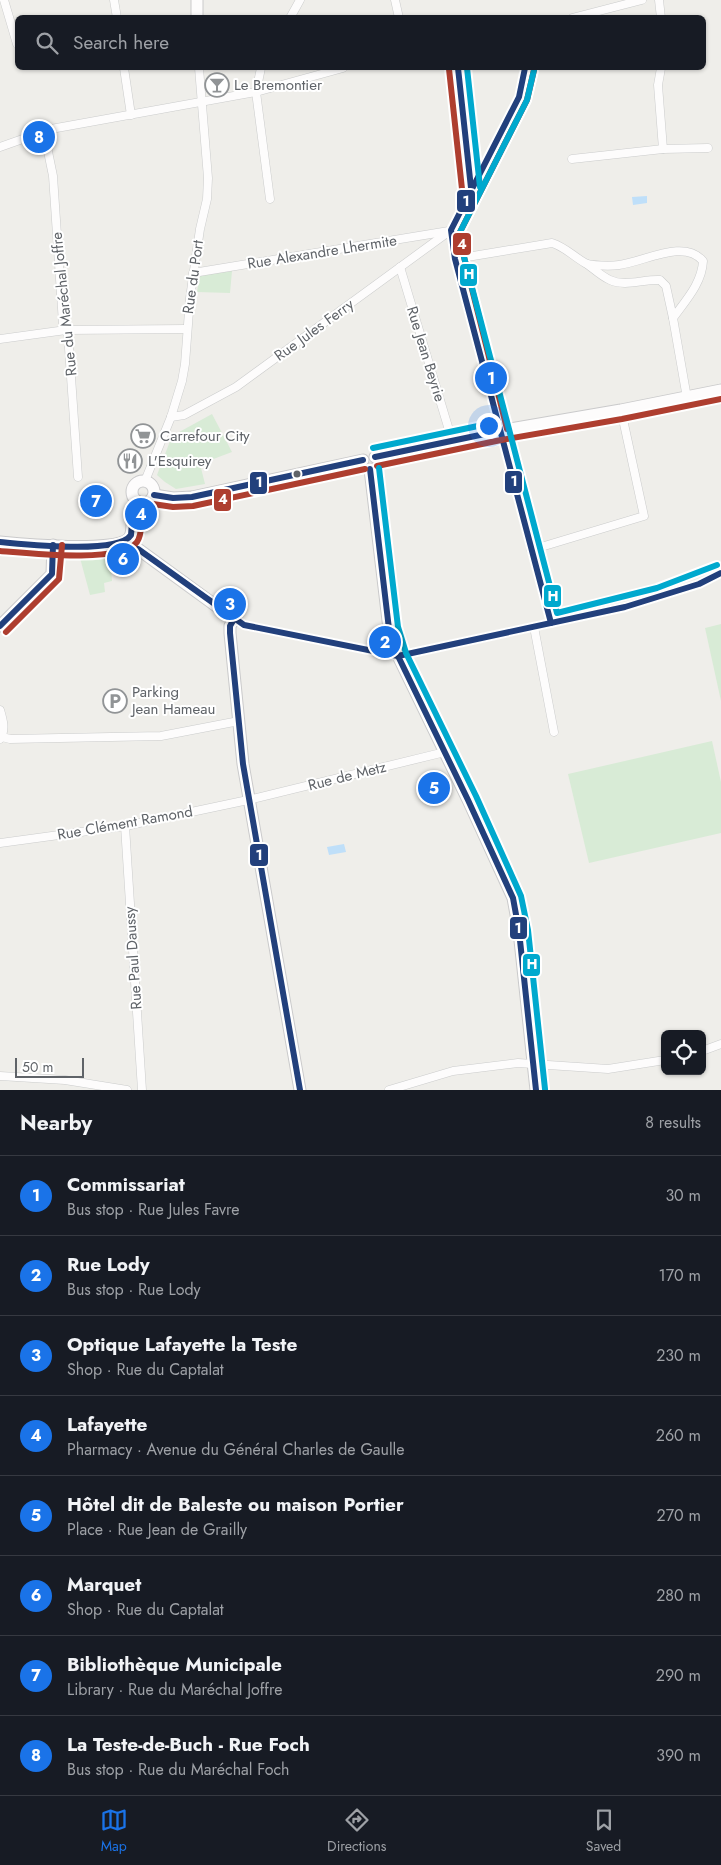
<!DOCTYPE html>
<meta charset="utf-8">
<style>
:root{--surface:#171b24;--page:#20242c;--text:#f1f3f6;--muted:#9ea1a6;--line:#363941;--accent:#1a73e8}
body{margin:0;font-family:Jost,sans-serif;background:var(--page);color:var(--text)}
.controls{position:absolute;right:15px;bottom:15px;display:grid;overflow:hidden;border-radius:8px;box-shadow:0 1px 4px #0004}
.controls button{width:45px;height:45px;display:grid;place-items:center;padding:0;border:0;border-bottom:1px solid var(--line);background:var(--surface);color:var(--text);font:25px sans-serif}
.scale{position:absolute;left:15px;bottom:12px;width:69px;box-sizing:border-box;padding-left:5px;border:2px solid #5f6368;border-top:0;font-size:14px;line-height:18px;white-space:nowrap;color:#5f6368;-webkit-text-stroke:4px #fff;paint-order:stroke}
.you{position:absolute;left:488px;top:425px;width:18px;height:18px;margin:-12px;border:4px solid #fff;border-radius:50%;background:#1a73e8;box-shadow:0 0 0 8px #1a73e833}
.badge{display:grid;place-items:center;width:32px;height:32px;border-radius:50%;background:var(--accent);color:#fff;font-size:16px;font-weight:700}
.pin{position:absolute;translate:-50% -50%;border:2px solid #fff;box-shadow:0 1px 5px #0006}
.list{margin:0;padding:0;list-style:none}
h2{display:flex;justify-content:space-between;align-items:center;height:65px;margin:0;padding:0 20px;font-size:21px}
h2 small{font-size:16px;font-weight:400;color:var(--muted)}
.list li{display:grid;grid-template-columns:32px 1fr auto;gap:15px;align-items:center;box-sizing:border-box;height:80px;padding:0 20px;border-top:1px solid var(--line)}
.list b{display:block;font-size:19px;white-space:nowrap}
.list p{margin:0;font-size:16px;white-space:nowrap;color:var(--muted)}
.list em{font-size:16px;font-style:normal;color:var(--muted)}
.icon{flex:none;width:28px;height:28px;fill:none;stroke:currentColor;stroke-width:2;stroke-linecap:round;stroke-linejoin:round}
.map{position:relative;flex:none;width:721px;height:1090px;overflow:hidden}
.search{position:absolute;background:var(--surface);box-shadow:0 1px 4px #0004;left:15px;right:15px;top:15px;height:55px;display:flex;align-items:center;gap:12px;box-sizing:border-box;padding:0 18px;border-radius:8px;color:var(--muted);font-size:19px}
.sheet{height:705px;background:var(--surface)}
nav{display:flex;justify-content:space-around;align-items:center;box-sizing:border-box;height:70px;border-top:1px solid var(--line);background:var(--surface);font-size:14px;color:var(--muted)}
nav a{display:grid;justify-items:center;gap:2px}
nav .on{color:var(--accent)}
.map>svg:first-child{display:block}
</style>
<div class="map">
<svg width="721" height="1090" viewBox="0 0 721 1090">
<rect width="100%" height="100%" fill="#efeeea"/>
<g fill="#d8ebd6">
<polygon points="232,271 230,293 197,292 200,275"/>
<polygon points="212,414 232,452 200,464 205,484 176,489 165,482 157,475 172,436"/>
<polygon points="83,555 110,557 112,581 104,583 105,592 90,595 80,558"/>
<polygon points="721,624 721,701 705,628"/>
<polygon points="712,741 721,782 721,833 589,863 568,774"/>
</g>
<g fill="#bfdff9">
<polygon points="647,196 647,203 633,205 632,197"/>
<polygon points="344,844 346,852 329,855 327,847"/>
</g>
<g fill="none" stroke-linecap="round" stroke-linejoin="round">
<g stroke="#cbcccc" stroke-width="9">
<g id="street">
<polyline points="4,0 17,44"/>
<polyline points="114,0 117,18"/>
<polyline points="395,0 399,18"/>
<polyline points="659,0 661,18"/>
<polyline points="290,18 300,0"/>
<polyline points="572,18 642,0"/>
<polyline points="124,68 131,115"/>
<polyline points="261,68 256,92 270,199"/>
<polyline points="458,68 471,187"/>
<polyline points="525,68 519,97 451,230 455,259 551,623"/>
<polyline points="661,68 658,85 663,149"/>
<polyline points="44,132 53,176 63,323 68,334 78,477"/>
<polyline points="0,147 51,129 256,92 343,68"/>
<polyline points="572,159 663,149 708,148"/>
<path d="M 455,259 L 552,243 C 565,247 573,256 585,263 C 590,266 612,266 619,265 C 644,262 684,238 703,261 C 702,283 686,300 673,318 L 687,398"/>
<path d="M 587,264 C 594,269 601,276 610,280 C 625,287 644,279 660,280 L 666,286 L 673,318"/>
<polyline points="400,267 452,440"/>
<polyline points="193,273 449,231"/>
<polyline points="0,339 66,330 186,329"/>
<polyline points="171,417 184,415 236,387 451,230"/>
<polyline points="145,481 171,417 182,381 185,364 190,298 200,229 207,199 208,178 199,68"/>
<polyline points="531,550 644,516 621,410"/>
<polyline points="234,619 244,625 398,656 625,607 699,584 721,573"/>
<polyline points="534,627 554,732"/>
<path d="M 0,710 C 3,720 6,730 0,739"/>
<polyline points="2,737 10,739 161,736 239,721"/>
<polyline points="125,826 142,1090"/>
<polyline points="0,843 125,826 248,800 445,752"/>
<polyline points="702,1051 721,1044"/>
<polyline points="0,1076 65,1080 127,1090"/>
<polyline points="389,1090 453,1071 518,1063 608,1069 665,1060"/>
</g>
</g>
<g stroke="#cacacb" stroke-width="13">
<g id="secondary">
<polyline points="197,0 197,18"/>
<polyline points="375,457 499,431 621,410 721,390"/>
<polyline points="370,469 389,629 398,656 468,800 513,898 519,931 536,1090"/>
<circle cx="143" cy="492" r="11"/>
<polyline points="154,495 173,498 192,497 363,460"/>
<path d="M 0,542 C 21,544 117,553 129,538 C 135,531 129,513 137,501"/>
<polyline points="122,543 138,549 234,619 230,626 230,633 243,764 300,1090"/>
<polyline points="0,626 52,574 53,545"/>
</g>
</g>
<use href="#street" stroke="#fdfcfc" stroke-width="8"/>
<use href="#secondary" stroke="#fdfcfc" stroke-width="11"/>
<g stroke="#fff" stroke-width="10">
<g id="bus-1">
<polyline points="458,68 471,188"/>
<polyline points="525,68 519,97 451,230 455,259 551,623"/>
<polyline points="375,457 499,431"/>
<polyline points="370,469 389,629 398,656 468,800 513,898 519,931 536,1090"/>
<polyline points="154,495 173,498 192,497 363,460"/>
<path d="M 0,542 C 23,544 118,555 131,535 L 133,511 L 137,501"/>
<polyline points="122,543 138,549 244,625 398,656 625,607 699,584 721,573"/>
<polyline points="234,619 230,626 230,633 243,764 300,1090"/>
<polyline points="0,626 52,574 53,545"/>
</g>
</g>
<g stroke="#fff" stroke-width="10">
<g id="bus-2">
<polyline points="449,69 462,189"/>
<polyline points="507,429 464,257 460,232 527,100 534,70"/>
<polyline points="377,466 501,440 622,419 721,399"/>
<polyline points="153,504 173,507 193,506 365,469"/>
<path d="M 0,551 C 26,553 121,564 137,542 C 144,532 139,517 145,505"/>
<polyline points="6,632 59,579 62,545"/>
</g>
</g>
<g stroke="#fff" stroke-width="10">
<g id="bus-3">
<polyline points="467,68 480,187"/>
<polyline points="534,70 527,100 460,232 464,257 557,613 657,588 717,565"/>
<polyline points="373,448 497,422"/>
<polyline points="379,468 398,627 406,653 476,796 521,896 528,930 545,1089"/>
</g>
</g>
<use href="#bus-1" stroke="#22407c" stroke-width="6"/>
<use href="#bus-2" stroke="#ae3e2f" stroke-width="6"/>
<use href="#bus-3" stroke="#00a9ce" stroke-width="6"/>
</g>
<defs>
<g id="bar-ring" transform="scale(1.25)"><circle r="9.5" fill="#fff" stroke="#919496" stroke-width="1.5"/><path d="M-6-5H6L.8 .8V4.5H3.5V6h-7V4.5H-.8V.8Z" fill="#919496"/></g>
<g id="supermarket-ring" transform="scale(1.25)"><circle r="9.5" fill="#fff" stroke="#919496" stroke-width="1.5"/><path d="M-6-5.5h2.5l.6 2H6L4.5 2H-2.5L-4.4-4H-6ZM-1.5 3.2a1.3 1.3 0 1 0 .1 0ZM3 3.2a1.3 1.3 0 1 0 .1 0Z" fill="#919496"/></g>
<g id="restaurant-ring" transform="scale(1.25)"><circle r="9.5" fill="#fff" stroke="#919496" stroke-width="1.5"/><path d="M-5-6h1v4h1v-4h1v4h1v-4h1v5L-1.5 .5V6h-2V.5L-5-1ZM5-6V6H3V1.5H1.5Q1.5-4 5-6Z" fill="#919496"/></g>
<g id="parking-ring" transform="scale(1.25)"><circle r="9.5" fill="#fff" stroke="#919496" stroke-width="1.5"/><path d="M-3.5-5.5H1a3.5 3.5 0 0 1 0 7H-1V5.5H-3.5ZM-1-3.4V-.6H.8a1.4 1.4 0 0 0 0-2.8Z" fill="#919496"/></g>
</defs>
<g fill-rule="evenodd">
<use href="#bar-ring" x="217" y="85"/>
<use href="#supermarket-ring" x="143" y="436"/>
<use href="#restaurant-ring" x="130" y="461"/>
<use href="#parking-ring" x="115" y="701"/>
</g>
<circle fill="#5f6368" stroke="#fff" stroke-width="2" cx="297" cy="474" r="4.5"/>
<g text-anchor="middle" stroke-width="4" stroke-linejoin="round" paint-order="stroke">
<g font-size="15" fill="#5f6368" stroke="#fff" text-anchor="start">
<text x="234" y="90">Le Bremontier</text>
<text x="160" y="441">Carrefour City</text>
<text x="148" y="466">L'Esquirey</text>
<text x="132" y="697">Parking<tspan x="132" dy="17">Jean Hameau</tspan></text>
</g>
<g font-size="15" fill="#5f6368" stroke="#fff">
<text transform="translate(322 252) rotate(-9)" y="5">Rue Alexandre Lhermite</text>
<text transform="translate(193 277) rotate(-82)" y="5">Rue du Port</text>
<text transform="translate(64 304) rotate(-96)" y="5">Rue du Maréchal Joffre</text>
<text transform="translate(314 330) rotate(-36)" y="5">Rue Jules Ferry</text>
<text transform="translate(426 354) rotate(73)" y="5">Rue Jean Beyrie</text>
<text transform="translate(347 776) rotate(-14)" y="5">Rue de Metz</text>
<text transform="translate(125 823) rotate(-10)" y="5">Rue Clément Ramond</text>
<text transform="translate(133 958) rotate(-94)" y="5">Rue Paul Daussy</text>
</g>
</g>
<g stroke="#fff" stroke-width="2">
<rect x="456" y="189" width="20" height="24" rx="5" fill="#22407c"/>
<rect x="452" y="232" width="20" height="24" rx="5" fill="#ae3e2f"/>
<rect x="459" y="263" width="19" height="24" rx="5" fill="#00a9ce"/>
<rect x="504" y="470" width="19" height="24" rx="5" fill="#22407c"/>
<rect x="249" y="471" width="19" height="24" rx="5" fill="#22407c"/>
<rect x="213" y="488" width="19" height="24" rx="5" fill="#ae3e2f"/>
<rect x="543" y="584" width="19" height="24" rx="5" fill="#00a9ce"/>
<rect x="249" y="843" width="20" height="24" rx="5" fill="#22407c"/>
<rect x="509" y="916" width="19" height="24" rx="5" fill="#22407c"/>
<rect x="522" y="953" width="19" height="24" rx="5" fill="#00a9ce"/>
</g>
<g font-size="14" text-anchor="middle" font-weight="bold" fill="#fff">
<text x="466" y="206">1</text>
<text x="462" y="249">4</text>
<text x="469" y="279">H</text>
<text x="514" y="486">1</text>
<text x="259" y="487">1</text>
<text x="223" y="504">4</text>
<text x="553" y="601">H</text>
<text x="259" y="860">1</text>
<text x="518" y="933">1</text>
<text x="532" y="969">H</text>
</g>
</svg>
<div class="controls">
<button><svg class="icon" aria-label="locate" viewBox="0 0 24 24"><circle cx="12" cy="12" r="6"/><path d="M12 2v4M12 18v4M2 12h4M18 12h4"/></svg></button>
</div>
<div class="scale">50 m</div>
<div class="you"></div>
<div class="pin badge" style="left:491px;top:378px">1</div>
<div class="pin badge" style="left:385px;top:642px">2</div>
<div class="pin badge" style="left:230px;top:604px">3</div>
<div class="pin badge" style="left:141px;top:514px">4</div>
<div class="pin badge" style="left:434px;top:788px">5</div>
<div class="pin badge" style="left:123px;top:559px">6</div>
<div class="pin badge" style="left:96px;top:501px">7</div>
<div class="pin badge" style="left:39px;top:137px">8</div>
<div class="search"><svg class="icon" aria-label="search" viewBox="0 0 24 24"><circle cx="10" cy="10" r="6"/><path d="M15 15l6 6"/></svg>Search here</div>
</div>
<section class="sheet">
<h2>Nearby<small>8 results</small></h2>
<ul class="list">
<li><span class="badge">1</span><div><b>Commissariat</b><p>Bus stop · Rue Jules Favre</p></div><em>30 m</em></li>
<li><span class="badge">2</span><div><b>Rue Lody</b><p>Bus stop · Rue Lody</p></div><em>170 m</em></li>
<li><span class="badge">3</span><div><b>Optique Lafayette la Teste</b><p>Shop · Rue du Captalat</p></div><em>230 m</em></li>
<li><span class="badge">4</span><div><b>Lafayette</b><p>Pharmacy · Avenue du Général Charles de Gaulle</p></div><em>260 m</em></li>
<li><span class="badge">5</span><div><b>Hôtel dit de Baleste ou maison Portier</b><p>Place · Rue Jean de Grailly</p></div><em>270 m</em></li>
<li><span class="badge">6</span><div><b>Marquet</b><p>Shop · Rue du Captalat</p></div><em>280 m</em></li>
<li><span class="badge">7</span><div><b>Bibliothèque Municipale</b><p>Library · Rue du Maréchal Joffre</p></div><em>290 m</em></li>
<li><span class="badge">8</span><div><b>La Teste-de-Buch - Rue Foch</b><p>Bus stop · Rue du Maréchal Foch</p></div><em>390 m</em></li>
</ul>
</section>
<nav>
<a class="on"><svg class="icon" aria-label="map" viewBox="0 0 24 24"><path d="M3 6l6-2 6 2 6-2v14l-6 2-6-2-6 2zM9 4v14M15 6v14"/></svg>Map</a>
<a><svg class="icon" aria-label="directions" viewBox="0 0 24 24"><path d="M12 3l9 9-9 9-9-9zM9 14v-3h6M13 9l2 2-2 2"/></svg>Directions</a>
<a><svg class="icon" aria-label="saved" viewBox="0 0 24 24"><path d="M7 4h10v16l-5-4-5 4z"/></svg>Saved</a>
</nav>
